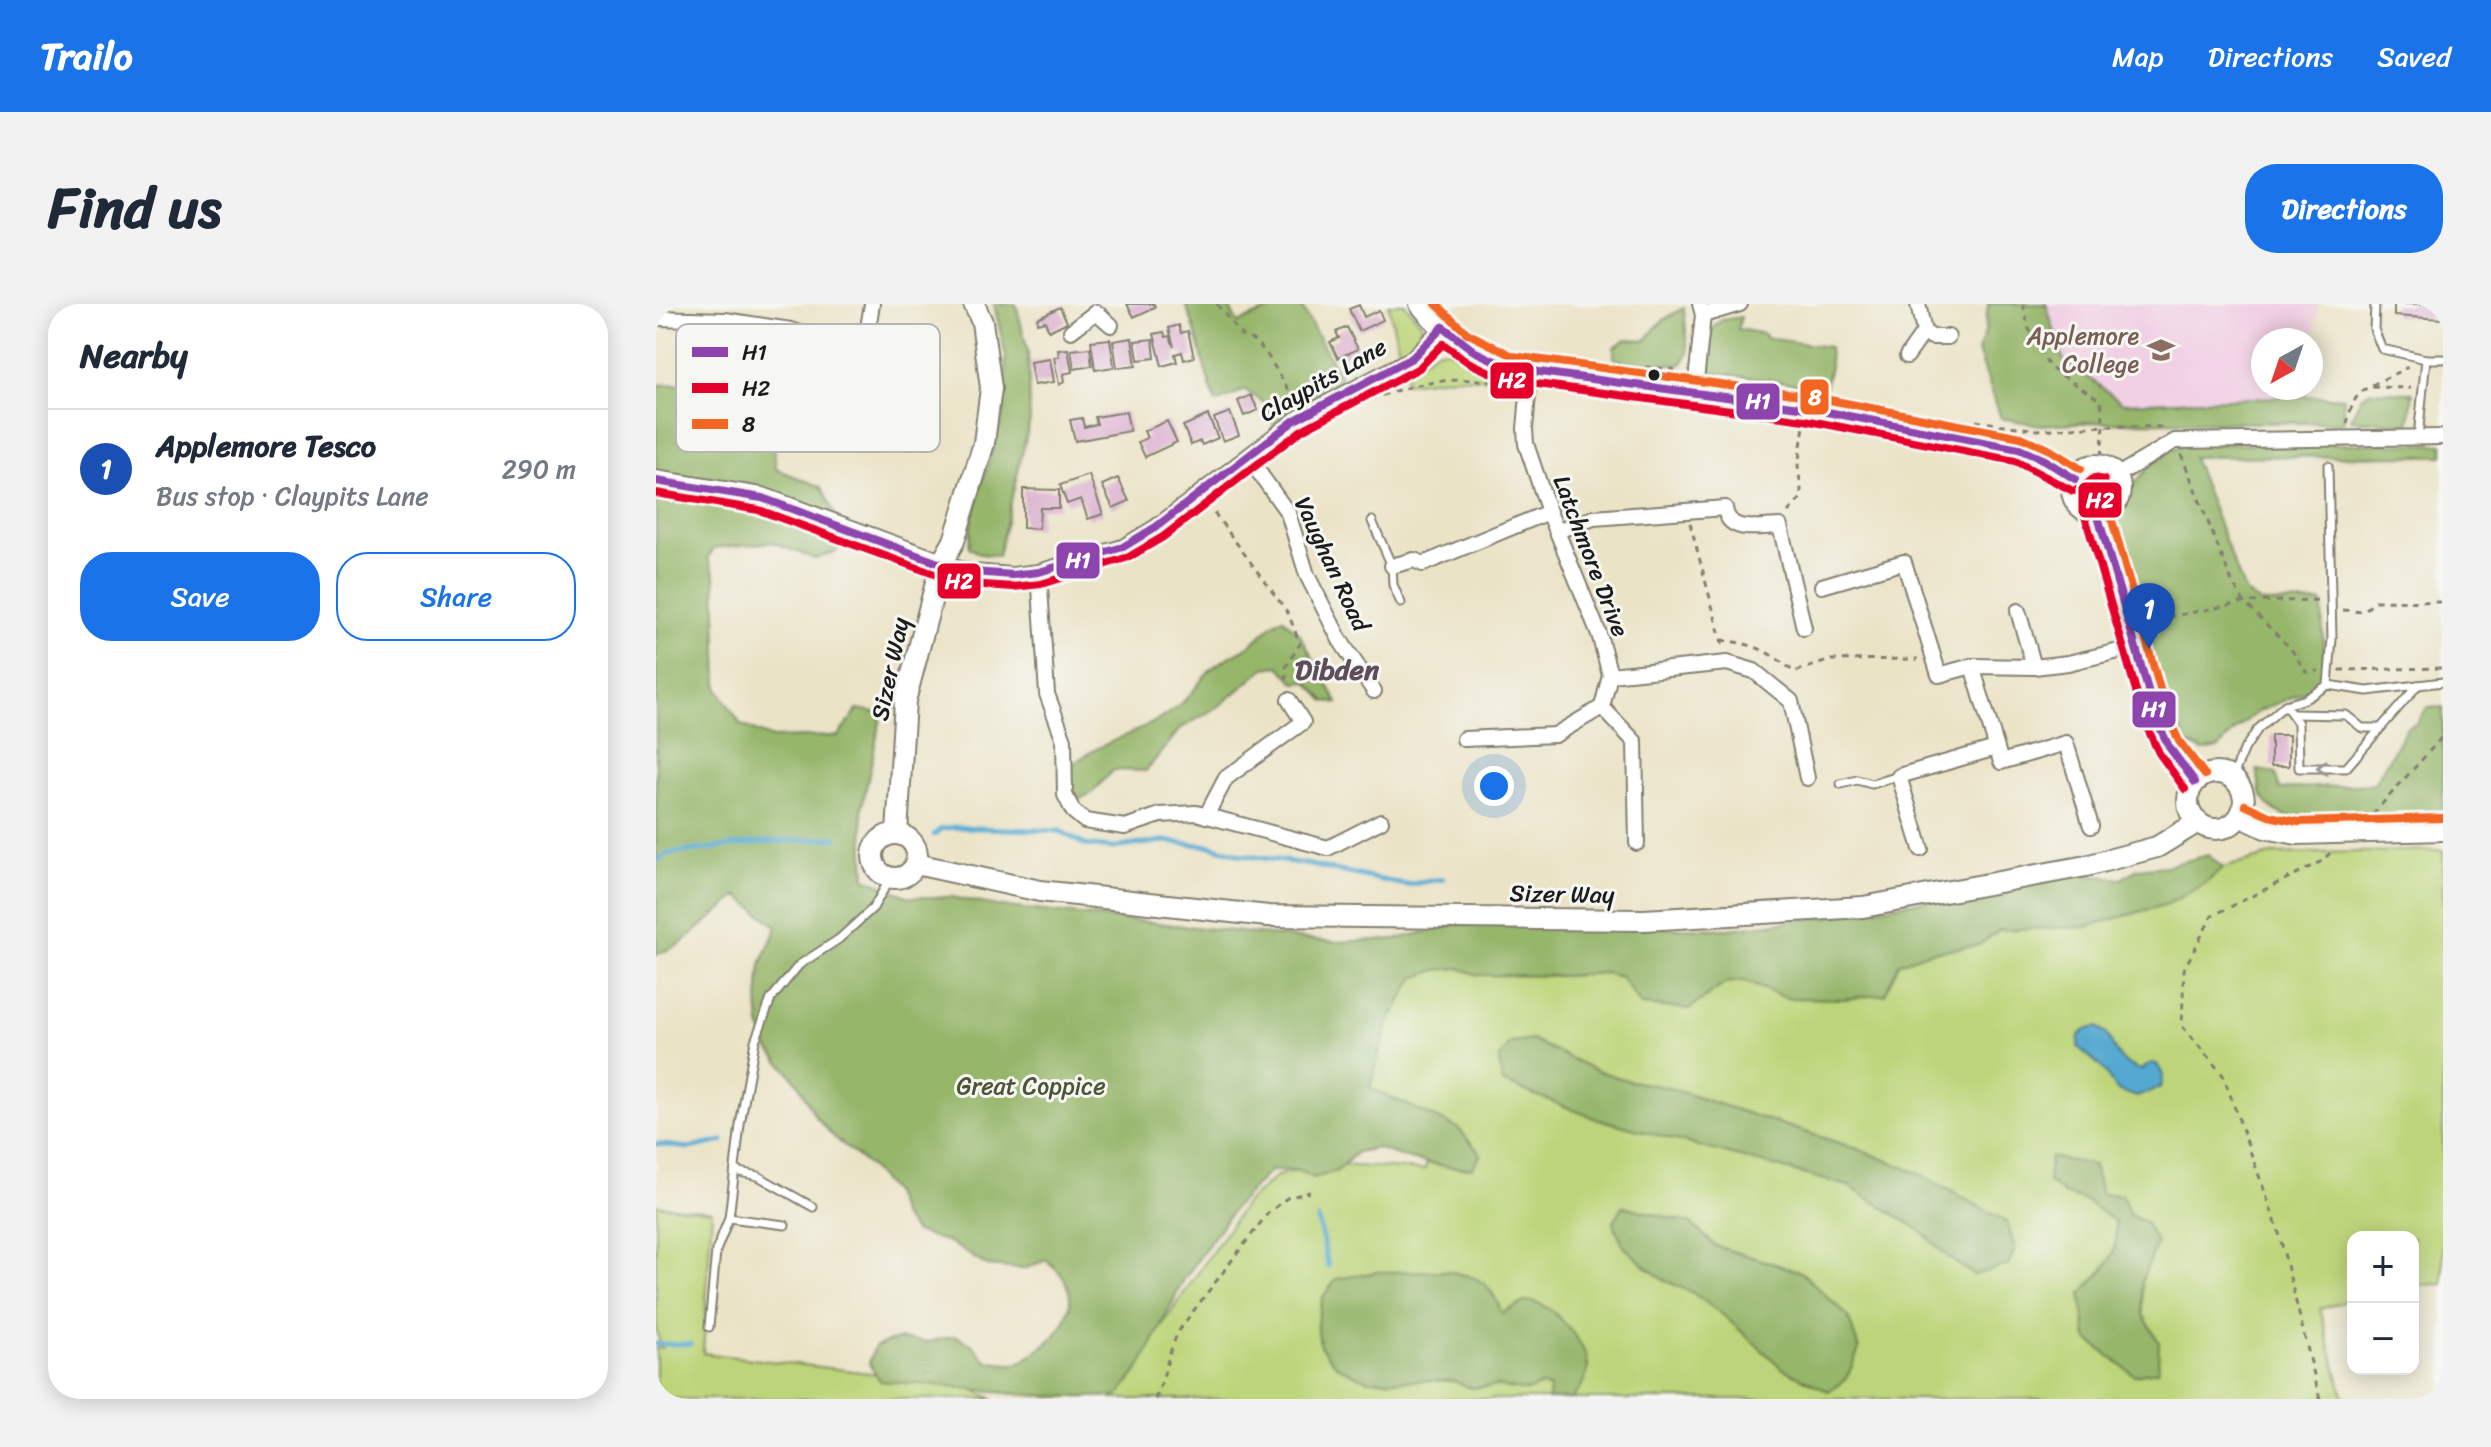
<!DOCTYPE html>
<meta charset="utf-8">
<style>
:root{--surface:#fff;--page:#f2f2f3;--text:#1f2937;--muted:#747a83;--line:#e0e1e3;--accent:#1a73e8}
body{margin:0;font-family:Sriracha,sans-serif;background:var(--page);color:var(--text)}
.controls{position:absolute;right:24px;bottom:24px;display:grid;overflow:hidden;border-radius:16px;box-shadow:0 4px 20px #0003}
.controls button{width:72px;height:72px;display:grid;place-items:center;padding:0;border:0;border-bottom:2px solid var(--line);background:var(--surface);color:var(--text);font:40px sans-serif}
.compass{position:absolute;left:1595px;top:24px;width:72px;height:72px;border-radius:50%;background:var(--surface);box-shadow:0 4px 20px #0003;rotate:220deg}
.you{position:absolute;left:838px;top:482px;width:28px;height:28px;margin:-20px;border:6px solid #fff;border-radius:50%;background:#1a73e8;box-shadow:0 0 0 12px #1a73e833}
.badge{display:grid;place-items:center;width:52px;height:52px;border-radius:50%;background:var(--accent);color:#fff;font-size:26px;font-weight:700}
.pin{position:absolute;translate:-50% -66px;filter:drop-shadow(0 2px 4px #0008)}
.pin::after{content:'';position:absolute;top:42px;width:28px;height:24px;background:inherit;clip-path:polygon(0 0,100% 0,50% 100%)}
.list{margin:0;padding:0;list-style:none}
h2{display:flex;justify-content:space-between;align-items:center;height:104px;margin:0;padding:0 32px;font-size:34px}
h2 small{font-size:26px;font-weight:400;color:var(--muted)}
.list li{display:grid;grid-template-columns:52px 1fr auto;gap:24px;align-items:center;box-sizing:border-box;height:120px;padding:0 32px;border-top:2px solid var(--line)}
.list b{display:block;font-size:30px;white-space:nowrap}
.list p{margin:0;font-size:26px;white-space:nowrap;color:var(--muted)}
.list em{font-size:26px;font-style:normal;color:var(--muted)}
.actions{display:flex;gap:16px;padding:24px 32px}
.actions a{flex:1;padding:18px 0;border:2px solid var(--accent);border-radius:32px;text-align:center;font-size:28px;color:var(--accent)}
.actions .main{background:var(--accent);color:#fff}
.map{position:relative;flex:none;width:1787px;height:1095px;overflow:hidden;border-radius:32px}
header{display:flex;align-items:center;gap:48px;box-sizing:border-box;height:112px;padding:0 40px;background:var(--accent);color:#fff}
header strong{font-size:38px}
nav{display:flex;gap:44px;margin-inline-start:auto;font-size:28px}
.intro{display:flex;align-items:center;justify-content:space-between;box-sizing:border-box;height:192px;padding:0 48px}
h1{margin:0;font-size:56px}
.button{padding:20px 36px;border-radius:32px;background:var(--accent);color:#fff;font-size:28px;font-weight:700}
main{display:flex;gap:48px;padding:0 48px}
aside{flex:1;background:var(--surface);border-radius:32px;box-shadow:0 4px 20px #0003}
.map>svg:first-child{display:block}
</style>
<header>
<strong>Trailo</strong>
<nav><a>Map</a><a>Directions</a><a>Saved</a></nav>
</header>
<div class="intro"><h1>Find us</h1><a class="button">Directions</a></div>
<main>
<aside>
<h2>Nearby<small></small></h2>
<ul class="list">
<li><span class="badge" style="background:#1a4fb4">1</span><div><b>Applemore Tesco</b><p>Bus stop · Claypits Lane</p></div><em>290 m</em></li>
</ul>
<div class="actions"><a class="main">Save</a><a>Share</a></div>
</aside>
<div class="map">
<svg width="1787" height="1095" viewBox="0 0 1787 1095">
<rect width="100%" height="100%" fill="#f6f6f2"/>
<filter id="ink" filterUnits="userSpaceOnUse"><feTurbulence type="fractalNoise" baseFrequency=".0125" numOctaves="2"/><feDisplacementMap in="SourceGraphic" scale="16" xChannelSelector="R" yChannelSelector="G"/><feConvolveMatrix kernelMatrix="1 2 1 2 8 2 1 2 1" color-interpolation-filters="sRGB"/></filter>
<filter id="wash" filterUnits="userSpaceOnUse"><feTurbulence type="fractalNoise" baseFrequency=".006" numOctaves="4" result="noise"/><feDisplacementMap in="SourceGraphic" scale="32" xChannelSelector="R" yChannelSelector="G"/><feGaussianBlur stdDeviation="1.8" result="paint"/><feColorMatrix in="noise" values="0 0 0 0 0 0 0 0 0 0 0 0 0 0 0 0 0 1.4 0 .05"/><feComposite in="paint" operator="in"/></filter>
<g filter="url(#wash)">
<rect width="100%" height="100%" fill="#ebe3c6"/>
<polygon fill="#f1d0e4" points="1390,0 1662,0 1655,58 1655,36 1607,36 1607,84 1652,84 1651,92 1467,99 1407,55"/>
<g fill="#bdd57a" stroke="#6c784b" stroke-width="2">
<path d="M 732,0 L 749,0 L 766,20 C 765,35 755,41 744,50 Z"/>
<polygon points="783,46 795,46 844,73 843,75 798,73 751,79 748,72 777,48"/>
<polygon points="1787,546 1787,980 1757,981 1757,933 1697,933 1697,995 1664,1005 1688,1095 456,1095 589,900 621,872 663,860 768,866 785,834 674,763 733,646 848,650 1550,579 1567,564 1619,550"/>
<polygon points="0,901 56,907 47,1049 306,1080 337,1095 0,1095 0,1044 6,1044 0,1027"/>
</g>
<g fill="#96b66a" stroke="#596943" stroke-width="2">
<polygon points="338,0 360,0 372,48 374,116 342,252 324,250 313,243 316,211 348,107 350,53"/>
<path d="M 529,0 L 571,0 L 582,19 L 627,0 L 644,0 L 686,76 L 675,93 L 619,124 L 607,98 L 589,86 L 560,99 C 547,67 544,31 529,0 Z"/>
<polygon points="1332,0 1390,0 1407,55 1467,99 1651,92 1688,94 1688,119 1438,118 1384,121 1345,114 1322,47 1329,28"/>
<path d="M 1028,4 L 1032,49 L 1025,61 L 969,58 L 958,54 L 958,43 L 970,35 L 990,36 C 1001,20 1011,12 1028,4 Z"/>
<polygon points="1085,13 1082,25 1108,30 1110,34 1173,43 1174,62 1169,84 1056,68 1051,59 1056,25 1066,16"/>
<path d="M 53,79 L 114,110 L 120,165 L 166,183 L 188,229 L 181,247 L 159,255 L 117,238 L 58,244 L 52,254 L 59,270 L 62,385 L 85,421 L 116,434 L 182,432 L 202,405 L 226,409 L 206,503 L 209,574 L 253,593 L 296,593 L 341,602 L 679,638 L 741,635 L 801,620 L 1072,625 L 1170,613 L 1423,570 L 1465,575 L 1482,565 L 1510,562 L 1552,551 L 1567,564 L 1550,579 L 1512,600 L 1429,623 L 1343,626 L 1323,641 L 1274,648 L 1243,659 L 1229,690 L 1188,695 L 1130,694 L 1087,677 L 1070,679 L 1033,705 L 985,701 L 965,673 L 949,669 L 909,672 L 822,671 L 803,664 L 781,666 L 758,674 L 731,721 L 714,784 L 802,824 L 825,850 L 816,864 L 793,863 L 753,855 L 721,844 L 701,848 L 681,867 L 658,874 L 640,866 L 614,867 L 578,904 L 527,977 L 485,1062 L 462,1092 C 416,1095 370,1092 324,1086 C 291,1082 258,1079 224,1077 L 213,1059 L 219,1042 L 241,1035 L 271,1038 L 300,1032 L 317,1041 L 332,1058 C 341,1058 355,1062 363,1059 C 369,1057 374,1051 379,1048 C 416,1023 430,986 390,956 L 368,965 L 331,962 L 293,938 L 259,928 L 245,911 L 237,889 L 213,862 L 178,833 L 159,812 L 142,779 L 113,745 L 104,721 L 102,696 L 105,660 L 121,623 L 82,592 L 23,641 L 0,651 L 0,81 Z"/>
<polygon points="1714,87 1757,89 1753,120 1695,116 1704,94"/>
<path d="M 1528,140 L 1787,140 L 1787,152 L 1537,153 L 1589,288 L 1605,299 L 1666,298 L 1668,362 L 1664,378 C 1646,392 1626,396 1606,406 C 1590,414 1575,430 1563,444 L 1547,447 L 1532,440 L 1524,426 L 1504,378 L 1480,294 L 1467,268 L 1463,221 L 1468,199 L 1477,181 L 1501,153 Z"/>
<path d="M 627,314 L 644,331 L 682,399 L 669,397 L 651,378 L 639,379 L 623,362 L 609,364 L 562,403 L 524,425 L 490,467 L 457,466 L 436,489 L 422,496 L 415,481 L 415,462 C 447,434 496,428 528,397 C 537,389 544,377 552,368 C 563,356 581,350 594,341 C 607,331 610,323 627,314 Z"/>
<path d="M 1787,403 L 1787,518 L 1657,521 C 1640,517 1615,510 1606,492 C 1603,485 1603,474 1601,466 L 1619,469 L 1624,485 L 1718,480 L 1751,423 L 1761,420 L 1771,404 Z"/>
<polygon points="876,736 942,767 974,777 1010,783 1208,847 1264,870 1351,918 1359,945 1352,961 1318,971 1294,955 1265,927 1192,882 938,814 846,778 843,755 855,739"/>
<path d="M 1394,853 L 1438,861 L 1445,890 L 1466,891 L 1474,911 L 1489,918 L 1501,939 L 1486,976 L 1487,1010 L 1503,1038 L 1502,1067 L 1478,1071 L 1431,1035 L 1425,989 C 1447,967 1465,952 1459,918 L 1430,897 L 1408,890 L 1392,877 Z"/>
<polygon points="967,902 1034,919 1060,942 1145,968 1192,1012 1203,1045 1190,1076 1172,1087 1127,1065 1067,1011 1037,989 1006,975 992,964 968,943 957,918"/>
<path d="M 791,967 C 825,974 833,976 846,1009 C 853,1006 862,1000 869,998 C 892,993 926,1035 931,1055 C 935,1068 925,1085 916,1095 L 893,1095 L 894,1083 L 884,1082 L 870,1087 L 841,1082 L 815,1084 L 797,1077 L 712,1076 L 682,1063 L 664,1042 L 661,1019 L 667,993 L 680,975 L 721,968 Z"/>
</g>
<path fill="#54a9d0" stroke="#386276" stroke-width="2" d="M 1441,723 C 1462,734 1450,754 1485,766 L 1495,759 L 1501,760 L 1507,771 L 1505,783 L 1481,793 L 1461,786 L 1444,762 L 1422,743 L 1423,731 L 1431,725 Z"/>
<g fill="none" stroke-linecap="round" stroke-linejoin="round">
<g stroke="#54a9d0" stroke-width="5">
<polyline points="278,531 285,525 298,523 404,527 429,541 456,544 507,537 555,542 585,551 650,560 750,581 787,575"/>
<polyline points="0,558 9,550 106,538 180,534"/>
<polyline points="0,840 33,844 67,837"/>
<polyline points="662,915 672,962"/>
<polyline points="0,1040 34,1040"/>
</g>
</g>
<g id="blocks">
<g fill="#daaccd">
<polygon points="471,0 498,0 499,3 478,13"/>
<polygon points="1738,0 1787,0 1787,15 1738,12"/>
<polygon points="703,1 708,13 723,6 727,16 703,27 693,5"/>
<polygon points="404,3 411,18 393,27 389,17 381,19 381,14"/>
<polygon points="523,21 525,29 532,27 538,53 528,56 526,48 519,50 521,58 506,62 498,30 508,28 510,33 514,32 518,43 513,24"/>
<polygon points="691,23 702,45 682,54 674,38 683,34 680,28"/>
<polygon points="476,34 480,62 461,64 457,37"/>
<polygon points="454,35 458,63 439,66 435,37"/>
<polygon points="497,35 499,54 482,56 479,37"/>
<polygon points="434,44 436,62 418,65 415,46"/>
<polygon points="412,45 416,68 407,70 408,78 403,81 398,53 403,53 402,46"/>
<polygon points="394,55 398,78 378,81 374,58"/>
<polygon points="595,91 602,106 588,112 582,97"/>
<polygon points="470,108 474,127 419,137 414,116 426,114 428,123 441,120 439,113"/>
<polygon points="574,108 583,131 567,137 558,114"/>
<polygon points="552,111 562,134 546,141 544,137 535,141 527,122"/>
<polygon points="511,117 521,138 489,153 482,138 491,134 488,127"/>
<polygon points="433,171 447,210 432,215 425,195 411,200 404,181"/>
<polygon points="462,174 473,197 457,204 446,181"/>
<polygon points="367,185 403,186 403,204 384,204 383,225 367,224"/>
<rect x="1615" y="431" width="18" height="31"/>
</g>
</g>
</g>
<g filter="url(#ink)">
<use href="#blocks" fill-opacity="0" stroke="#848071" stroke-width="2"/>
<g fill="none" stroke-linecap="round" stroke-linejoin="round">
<g stroke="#848071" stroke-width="11">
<g id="lane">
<polyline points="1719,0 1718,25 1726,45 1770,55"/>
<path d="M 178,128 C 188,131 200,135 209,131 C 231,122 213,65 208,48"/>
<polyline points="1762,133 1770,55 1787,55"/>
<polyline points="716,217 736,262 737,281 745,299"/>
<polyline points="1672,381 1676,335 1672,162"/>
<polyline points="1629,401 1642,419 1643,464 1690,464 1762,381"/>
<polyline points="1636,410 1690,411 1706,424 1723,424"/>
<polyline points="1576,474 1589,444 1602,425 1629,401 1649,395 1672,381 1711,387 1787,378"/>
<polyline points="1185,480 1201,476 1216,480 1243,472"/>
<polyline points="79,867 102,872 157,903"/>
<polyline points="129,921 73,914 84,821 99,737 115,695 143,661 183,635 217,604 235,573"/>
<polyline points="53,1023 60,947 73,914"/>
</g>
</g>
<g stroke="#848071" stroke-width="18">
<g id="street">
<polyline points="1047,11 1084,0"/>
<polyline points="0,14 69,16 135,26 208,48 216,0"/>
<polyline points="415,27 440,8 455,21"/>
<polyline points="1268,28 1276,33 1292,33"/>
<polyline points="1251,52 1268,28 1262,0"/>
<polyline points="1039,87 1047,11 1044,0"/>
<polyline points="592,153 632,209 651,271 684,336 718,387"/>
<polyline points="1460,172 1519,137 1787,133"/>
<path d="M 901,227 L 938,214 L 1069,204 C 1072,231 1104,222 1124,222 L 1148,324"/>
<polyline points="285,260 317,268 357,271 383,268 467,243 500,223 639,116 756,54 787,23"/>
<polyline points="736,262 758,256 767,260 893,208"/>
<polyline points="383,268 391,390 408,436 409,491 417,507 429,517 469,523 504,511 540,509 672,544 725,517"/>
<polyline points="1166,282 1248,258 1283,371 1316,362 1378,363 1412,359 1480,343"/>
<polyline points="1362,307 1378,363"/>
<polyline points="1316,362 1345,458 1410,439 1435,522"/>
<polyline points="954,371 1071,359 1098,367 1135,397 1151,474"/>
<polyline points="946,403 979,438 981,539"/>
<polyline points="808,435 899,431 946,403 954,371 943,330 893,208 870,140 869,125 874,68"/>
<polyline points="550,512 570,474 647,418 633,396"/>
<polyline points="1265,545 1243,472 1340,444"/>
</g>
</g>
<g stroke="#848071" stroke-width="24">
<g id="secondary">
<path d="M 764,0 C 788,30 818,51 854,64 L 1151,104 L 1363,145 L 1388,156 L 1419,175"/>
<circle cx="1440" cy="185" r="24"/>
<polyline points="0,177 106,194 285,260"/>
<polyline points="1441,209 1501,417 1513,443 1539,478"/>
<circle cx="1560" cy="497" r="28"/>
<polyline points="1584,512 1609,524 1641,530 1787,526"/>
<polyline points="241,530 249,397 285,260 298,237 328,139 335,84 326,18 318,0"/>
<circle cx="239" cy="552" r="22"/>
<polyline points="260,560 384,587 612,612 988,616 1207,603 1430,562 1501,543 1542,518"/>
</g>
</g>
<g stroke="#848071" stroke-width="3" stroke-dasharray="6 6" stroke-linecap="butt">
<polyline points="561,0 585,31 599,37 610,49 640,98"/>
<polyline points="1367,0 1373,25 1393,63 1445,97 1448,122 1444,162"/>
<polyline points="989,63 1025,66"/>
<polyline points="1716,81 1752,63"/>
<path d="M 703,100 C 747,82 788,72 836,77"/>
<polyline points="1320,117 1382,126 1448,122 1511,123"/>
<path d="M 1691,120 C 1695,104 1697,91 1713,83 L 1755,84"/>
<polyline points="1525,150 1576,278 1588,298 1635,345 1650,368 1663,367"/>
<polyline points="551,199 632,309 644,340 629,364 631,382"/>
<polyline points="1132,208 1146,193 1142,162 1148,122"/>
<polyline points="1034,219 1067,343"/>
<polyline points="1687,306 1707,308 1719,297 1787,298"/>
<polyline points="1489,318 1588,298 1663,296"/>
<path d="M 1065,336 C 1098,340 1112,346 1138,368 L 1175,356 L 1262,355"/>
<polyline points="1683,366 1787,364"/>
<polyline points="1717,510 1787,432"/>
<path d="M 499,1095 C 511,1070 510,1048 526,1022 L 612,909 L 631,894 L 654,888"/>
<polyline points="1664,1095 1622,925 1567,771 1526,722 1528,665 1556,612 1666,557 1676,547"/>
</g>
<use href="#lane" stroke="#fff" stroke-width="7"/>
<use href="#street" stroke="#fff" stroke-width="14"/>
<use href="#secondary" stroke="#fff" stroke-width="20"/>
<g stroke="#f6f6f2" stroke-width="14">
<g id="bus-1">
<polyline points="787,23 818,47 854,64 1151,104 1363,145 1388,156 1419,175"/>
<polyline points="0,177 106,194 285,260 317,268 357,271 383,268 467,243 500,223 639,116 756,54 787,23"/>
<polyline points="1441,209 1501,417 1513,443 1539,478"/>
</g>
</g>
<g stroke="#f6f6f2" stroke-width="14">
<polyline id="bus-2" points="0,189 103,206 281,271 314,280 357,283 385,280 473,253 507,233 646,126 763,64 787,40 812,58 851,76 1149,116 1359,157 1417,187 1425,185 1438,174 1448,176 1451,189 1448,194 1432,201 1429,212 1490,421 1503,449 1529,485"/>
</g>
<g stroke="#f6f6f2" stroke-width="14">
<g id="bus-3">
<polyline points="780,0 811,29 857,52 1153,92 1365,133 1394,146 1425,165"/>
<polyline points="1453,206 1512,413 1523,437 1549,471"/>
<polyline points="1589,501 1613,512 1642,518 1787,514"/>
</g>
</g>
<use href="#bus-1" stroke="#8e44ad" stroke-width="8"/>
<use href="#bus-2" stroke="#e4002b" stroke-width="8"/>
<use href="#bus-3" stroke="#f26522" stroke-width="8"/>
</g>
<defs><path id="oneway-chevron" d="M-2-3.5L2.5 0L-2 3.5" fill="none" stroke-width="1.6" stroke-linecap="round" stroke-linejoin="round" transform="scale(2)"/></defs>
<use stroke="#999" href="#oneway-chevron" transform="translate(1666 464) rotate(180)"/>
</g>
<defs>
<g id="school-bare" transform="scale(2.16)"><path d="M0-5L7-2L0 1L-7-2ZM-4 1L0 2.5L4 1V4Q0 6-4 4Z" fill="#8d6e63" stroke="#f6f6f2" stroke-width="2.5" paint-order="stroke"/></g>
</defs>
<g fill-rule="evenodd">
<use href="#school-bare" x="1505" y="46"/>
</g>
<circle fill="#1c1c1c" stroke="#f6f6f2" stroke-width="3" cx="998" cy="71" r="7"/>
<g text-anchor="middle" stroke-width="6" stroke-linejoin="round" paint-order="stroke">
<g font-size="24" fill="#785e54" stroke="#f6f6f2" text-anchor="end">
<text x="1483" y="40">Applemore<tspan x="1483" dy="28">College</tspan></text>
</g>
<g font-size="24" fill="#1c1c1c" stroke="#f6f6f2">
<text transform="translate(667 76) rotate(-30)" y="8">Claypits Lane</text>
<text transform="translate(935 252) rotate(69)" y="8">Latchmore Drive</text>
<text transform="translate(676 260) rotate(65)" y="8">Vaughan Road</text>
<text transform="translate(234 365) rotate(-78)" y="8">Sizer Way</text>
<text transform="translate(906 590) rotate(1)" y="8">Sizer Way</text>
</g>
<g font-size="24" fill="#4c5438" stroke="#f6f6f2">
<text x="375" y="790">Great Coppice</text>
</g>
<g font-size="28" font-weight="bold" fill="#5e4e5a" stroke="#f6f6f2">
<text x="681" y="375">Dibden</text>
</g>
</g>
<rect x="20" y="20" width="264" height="128" rx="12" fill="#f6f6f2" stroke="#b5b5b2" stroke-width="2"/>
<rect x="36" y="43" width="36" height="10" fill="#8e44ad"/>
<rect x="36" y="79" width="36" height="10" fill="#e4002b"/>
<rect x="36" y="115" width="36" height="10" fill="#f26522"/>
<g font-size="22" fill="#1c1c1c">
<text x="86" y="56">H1</text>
<text x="86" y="92">H2</text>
<text x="86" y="128">8</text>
</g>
<g stroke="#f6f6f2" stroke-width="3">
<rect x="833" y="57" width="46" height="39" rx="8" fill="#e4002b"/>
<rect x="1143" y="74" width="31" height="38" rx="8" fill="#f26522"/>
<rect x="1079" y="78" width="46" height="39" rx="8" fill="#8e44ad"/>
<rect x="1421" y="177" width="46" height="38" rx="8" fill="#e4002b"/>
<rect x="399" y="237" width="46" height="39" rx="8" fill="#8e44ad"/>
<rect x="280" y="258" width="46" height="38" rx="8" fill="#e4002b"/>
<rect x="1475" y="386" width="46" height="39" rx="8" fill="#8e44ad"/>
</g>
<g font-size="22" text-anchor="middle" font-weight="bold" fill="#fff">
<text x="856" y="84">H2</text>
<text x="1159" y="101">8</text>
<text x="1102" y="105">H1</text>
<text x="1444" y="204">H2</text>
<text x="422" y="264">H1</text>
<text x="303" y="285">H2</text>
<text x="1498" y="413">H1</text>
</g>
</svg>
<div class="controls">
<button>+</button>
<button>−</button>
</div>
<svg class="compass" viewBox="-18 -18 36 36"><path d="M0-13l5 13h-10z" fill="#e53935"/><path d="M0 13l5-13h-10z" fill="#747a83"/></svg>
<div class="you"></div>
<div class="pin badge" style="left:1493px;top:345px;background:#1a4fb4">1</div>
</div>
</main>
